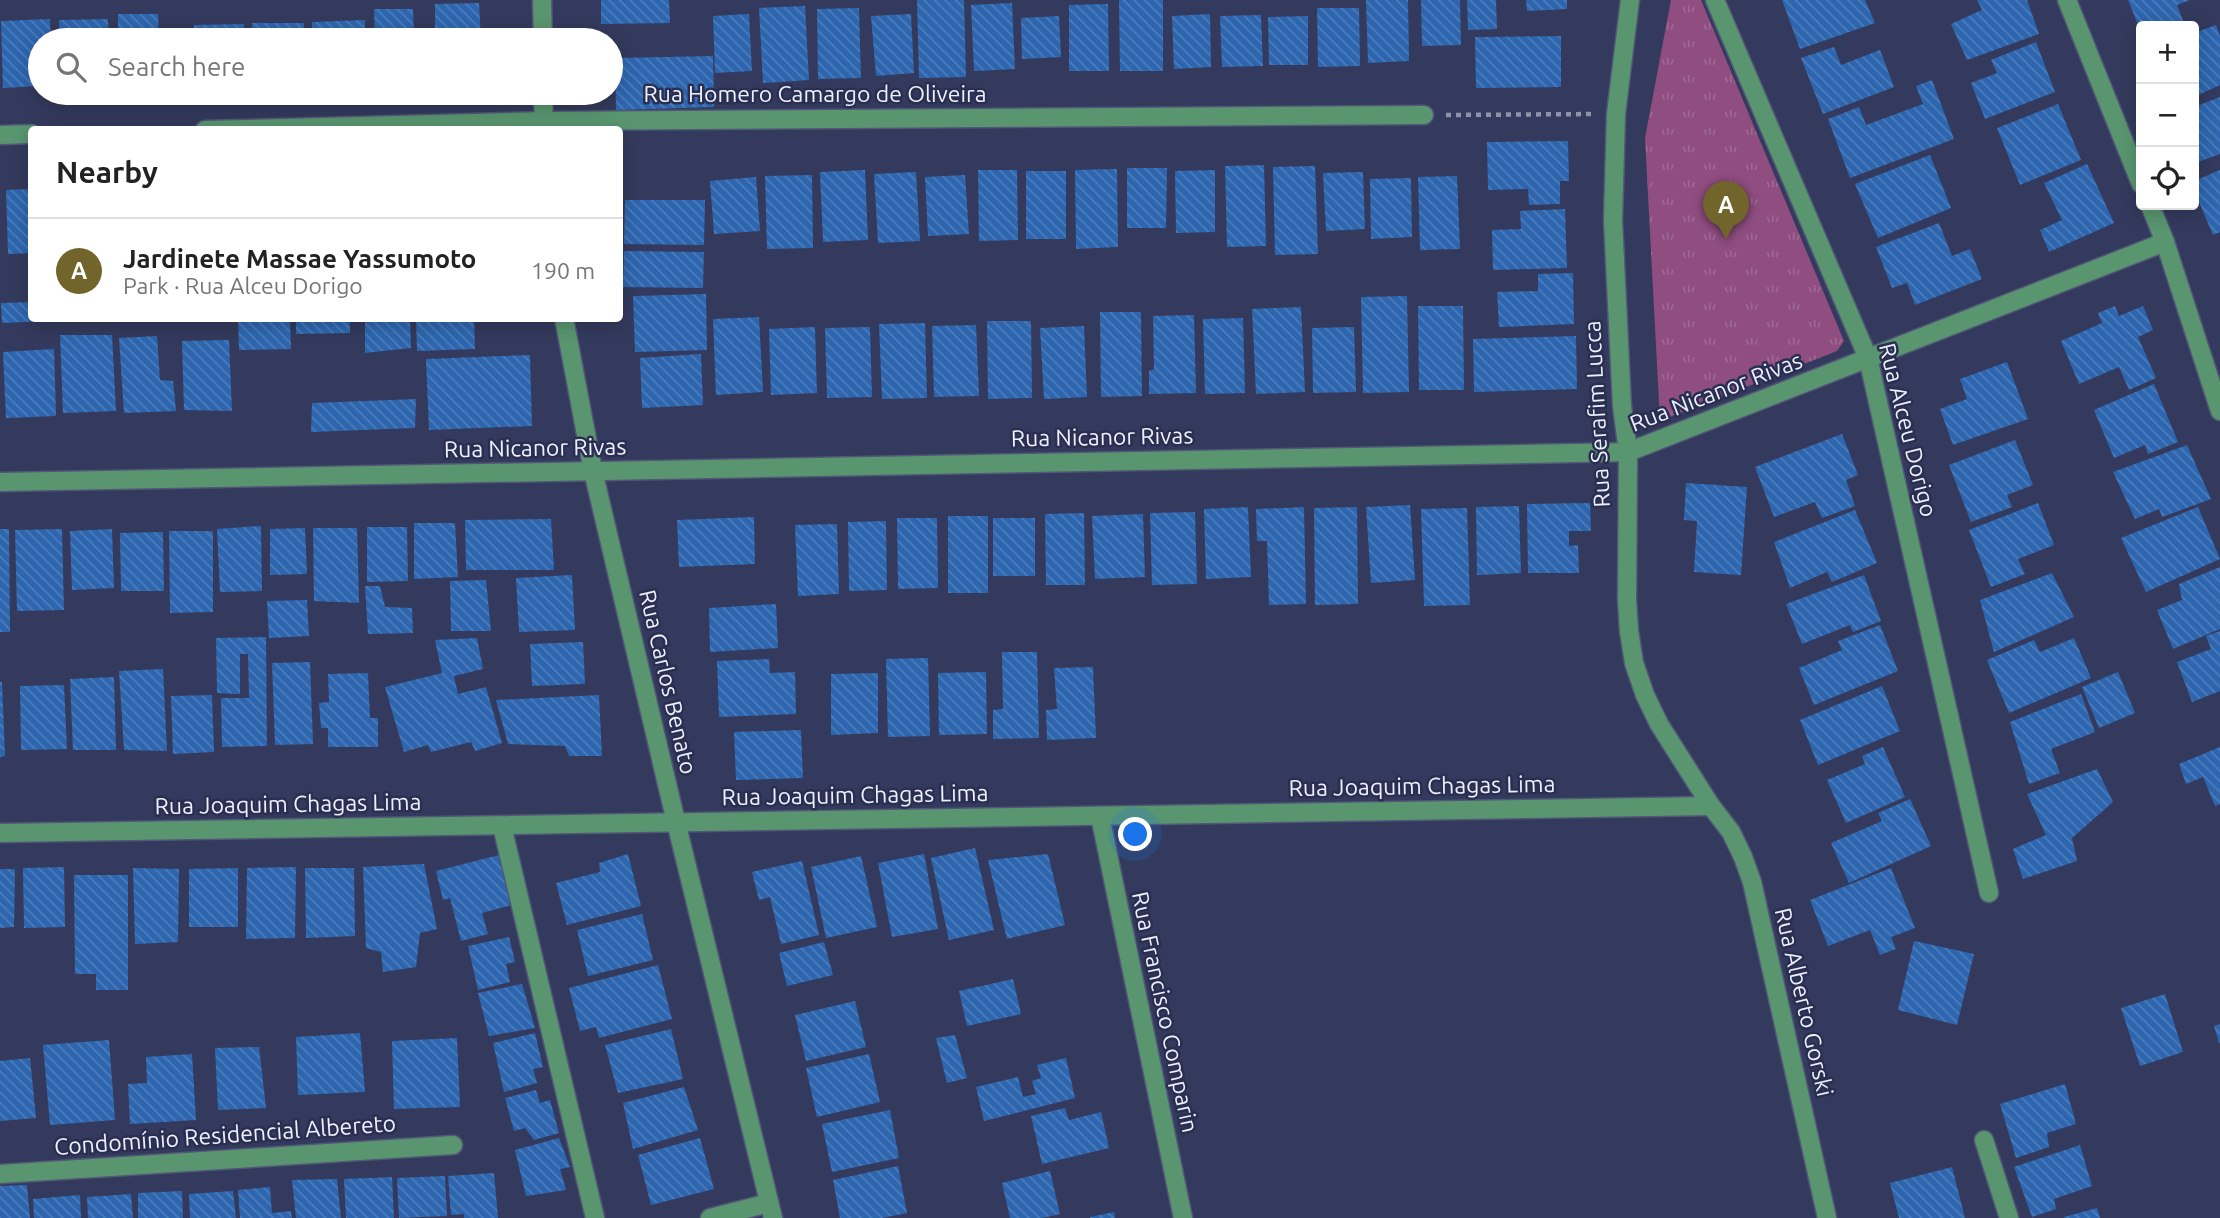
<!DOCTYPE html>
<meta charset="utf-8">
<style>
:root{--surface:#fff;--page:#f6f6f6;--text:#222;--muted:#767676;--line:#e0e0e0;--accent:#72652b}
body{margin:0;font-family:Ubuntu,sans-serif;background:var(--page);color:var(--text)}
.controls{position:absolute;right:21px;top:21px;display:grid;overflow:hidden;border-radius:7px;box-shadow:0 4px 18px #0003}
.controls button{width:63px;height:63px;display:grid;place-items:center;padding:0;border:0;border-bottom:2px solid var(--line);background:var(--surface);color:var(--text);font:35px sans-serif}
.you{position:absolute;left:1136px;top:835px;width:24px;height:24px;margin:-18px;border:5px solid #fff;border-radius:50%;background:#1a73e8;box-shadow:0 0 0 10px #1a73e833}
.badge{display:grid;place-items:center;width:46px;height:46px;border-radius:50%;background:var(--accent);color:#fff;font-size:23px;font-weight:700}
.pin{position:absolute;translate:-50% -58px;filter:drop-shadow(0 2px 4px #0008)}
.pin::after{content:'';position:absolute;top:37px;width:24px;height:21px;background:inherit;clip-path:polygon(0 0,100% 0,50% 100%)}
.list{margin:0;padding:0;list-style:none}
h2{display:flex;justify-content:space-between;align-items:center;height:91px;margin:0;padding:0 28px;font-size:30px}
h2 small{font-size:23px;font-weight:400;color:var(--muted)}
.list li{display:grid;grid-template-columns:46px 1fr auto;gap:21px;align-items:center;box-sizing:border-box;height:105px;padding:0 28px;border-top:2px solid var(--line)}
.list b{display:block;font-size:26px;white-space:nowrap}
.list p{margin:0;font-size:23px;white-space:nowrap;color:var(--muted)}
.list em{font-size:23px;font-style:normal;color:var(--muted)}
.icon{flex:none;width:38px;height:38px;fill:none;stroke:currentColor;stroke-width:2;stroke-linecap:round;stroke-linejoin:round}
.map{position:relative;flex:none;width:2220px;height:1218px;overflow:hidden}
.search{position:absolute;background:var(--surface);box-shadow:0 4px 18px #0003;left:28px;top:28px;width:595px;height:77px;display:flex;align-items:center;gap:18px;box-sizing:border-box;padding:0 24px;border-radius:38px;color:var(--muted);font-size:26px}
.panel{position:absolute;background:var(--surface);box-shadow:0 4px 18px #0003;left:28px;top:126px;width:595px;height:196px;border-radius:7px}
.map>svg:first-child{display:block}
</style>
<div class="map">
<svg width="2220" height="1218" viewBox="0 0 2220 1218">
<defs>
<pattern id="grass-tufts" width="24" height="20" patternUnits="userSpaceOnUse" patternTransform="scale(1.75)"><rect width="24" height="20" fill="#8f4d80"/><path d="M3 7l-1-3M5 7V3M7 7l1-3M15 17l-1-3M17 17v-4M19 17l1-3" fill="none" stroke="#9f6793"/></pattern>
<pattern id="building-back-hatch" width="6" height="6" patternUnits="userSpaceOnUse" patternTransform="scale(1.75)"><rect width="6" height="6" fill="#2d66af"/><path d="M-1 5l2 2M0 0l6 6M5-1l2 2" fill="none" stroke="#4c7cbb"/></pattern>
</defs>
<rect width="100%" height="100%" fill="#343a5d"/>
<polygon fill="url(#grass-tufts)" points="1671,0 1701,0 1844,341 1837,351 1660,421 1645,138"/>
<g fill="url(#building-back-hatch)">
<polygon points="601,0 669,0 670,23 601,24"/>
<polygon points="917,0 964,0 966,77 919,78"/>
<polygon points="1119,0 1163,0 1163,71 1120,71"/>
<polygon points="1366,0 1408,0 1409,61 1368,63"/>
<polygon points="1421,0 1460,0 1461,45 1422,46"/>
<polygon points="1467,0 1496,0 1497,29 1468,30"/>
<polygon points="1526,0 1567,0 1567,9 1527,11"/>
<polygon points="1782,0 1865,0 1875,23 1800,49"/>
<polygon points="1977,0 2027,0 2039,34 1967,60 1951,24 1982,10"/>
<polygon points="2128,0 2190,0 2177,5 2184,23 2176,26 2141,26 2141,32"/>
<polygon points="479,3 481,40 435,40 435,4"/>
<polygon points="1012,3 1015,69 974,71 971,5"/>
<polygon points="1108,4 1109,71 1069,71 1069,5"/>
<polygon points="805,6 809,80 763,83 759,8"/>
<polygon points="859,8 861,78 818,79 817,9"/>
<polygon points="1317,8 1359,8 1360,66 1318,67"/>
<polygon points="374,9 413,9 414,40 375,40"/>
<polygon points="118,14 158,14 159,40 118,40"/>
<polygon points="749,14 752,71 715,73 713,16"/>
<polygon points="911,14 914,73 876,76 871,16"/>
<polygon points="1210,14 1211,67 1174,69 1172,16"/>
<polygon points="1261,15 1263,66 1222,67 1220,16"/>
<polygon points="1059,16 1061,57 1022,59 1021,18"/>
<polygon points="1308,16 1308,65 1269,65 1268,17"/>
<polygon points="50,19 51,40 40,40 40,86 3,88 1,21"/>
<polygon points="108,19 109,40 60,40 59,20"/>
<polygon points="365,20 365,40 312,40 312,22"/>
<rect x="252" y="23" width="52" height="17"/>
<polygon points="244,24 244,40 194,40 194,25"/>
<polygon points="2216,25 2220,36 2220,85 2194,97 2194,33"/>
<polygon points="1561,36 1561,87 1476,88 1475,37"/>
<polygon points="2036,42 2055,92 1985,119 1971,83 1997,73 1991,60"/>
<polygon points="1834,47 1841,65 1880,50 1894,87 1823,114 1801,58"/>
<polygon points="713,56 714,107 616,110 615,58"/>
<polygon points="1932,80 1954,139 1850,178 1828,119 1859,107 1866,125 1923,104 1916,86"/>
<polygon points="2220,97 2220,154 2198,162 2194,153 2194,107"/>
<polygon points="2058,104 2081,160 2020,185 1997,128"/>
<polygon points="1568,141 1569,181 1560,181 1560,204 1529,205 1528,189 1488,190 1487,142"/>
<polygon points="1930,155 1951,208 1878,238 1855,184"/>
<polygon points="2087,164 2114,223 2049,252 2040,230 2062,220 2044,183"/>
<polygon points="1264,165 1266,246 1227,247 1225,166"/>
<polygon points="1315,166 1318,254 1275,255 1273,167"/>
<polygon points="1127,168 1167,168 1166,228 1127,228"/>
<polygon points="1117,169 1118,247 1076,249 1075,170"/>
<polygon points="865,170 868,240 823,242 820,172"/>
<polygon points="978,170 1017,170 1018,240 979,241"/>
<polygon points="1215,170 1215,232 1176,233 1175,171"/>
<polygon points="2220,170 2220,232 2213,235 2194,190 2194,181"/>
<rect x="1026" y="171" width="40" height="68"/>
<polygon points="916,172 920,241 878,243 874,174"/>
<polygon points="1363,172 1365,229 1326,231 1323,173"/>
<polygon points="812,175 813,248 767,249 765,176"/>
<polygon points="965,175 969,234 928,236 925,177"/>
<polygon points="1457,176 1460,249 1420,250 1418,177"/>
<polygon points="756,177 760,231 714,234 710,181"/>
<polygon points="1411,178 1412,237 1371,239 1370,179"/>
<polygon points="32,189 32,253 8,254 6,190"/>
<polygon points="625,200 705,200 704,245 624,244"/>
<polygon points="1565,209 1567,268 1493,270 1492,230 1521,229 1520,211"/>
<polygon points="1939,223 1952,256 1970,249 1982,279 1915,305 1907,283 1892,288 1876,247"/>
<polygon points="624,251 704,252 703,288 623,287"/>
<polygon points="1573,273 1574,324 1499,327 1497,292 1538,291 1538,274"/>
<polygon points="706,294 707,350 635,352 633,296"/>
<polygon points="1407,296 1409,392 1363,393 1361,297"/>
<polygon points="32,302 32,318 46,318 47,321 2,323 1,303"/>
<polygon points="1418,306 1463,306 1464,390 1419,390"/>
<polygon points="2115,306 2119,316 2143,306 2153,330 2138,337 2156,378 2129,390 2119,367 2079,384 2061,341 2102,323 2098,313"/>
<polygon points="1301,307 1305,392 1256,394 1252,309"/>
<polygon points="1100,312 1141,312 1142,396 1101,397"/>
<polygon points="1194,315 1196,393 1149,394 1149,371 1154,369 1153,316"/>
<polygon points="759,317 763,392 716,395 713,319"/>
<polygon points="238,318 290,318 291,349 239,350"/>
<polygon points="296,318 350,318 350,333 296,334"/>
<polygon points="365,318 410,318 411,348 365,353"/>
<polygon points="416,318 474,318 475,349 417,351"/>
<polygon points="1243,318 1245,393 1205,394 1203,319"/>
<polygon points="987,321 1031,321 1032,398 988,399"/>
<polygon points="925,323 927,398 882,399 879,324"/>
<polygon points="976,325 979,396 934,397 932,326"/>
<polygon points="1084,326 1087,397 1044,399 1040,328"/>
<polygon points="815,327 817,393 771,395 769,329"/>
<polygon points="870,327 872,397 827,398 825,328"/>
<polygon points="1354,327 1356,392 1313,393 1312,328"/>
<polygon points="60,335 112,335 116,411 63,413"/>
<polygon points="157,336 160,380 173,381 176,411 124,413 119,338"/>
<polygon points="1576,336 1577,389 1474,392 1473,339"/>
<polygon points="229,340 232,411 184,410 182,341"/>
<polygon points="54,349 56,416 6,418 3,352"/>
<polygon points="701,354 703,405 642,408 640,358"/>
<polygon points="530,355 532,426 429,430 426,359"/>
<polygon points="2007,362 2028,419 1953,445 1940,409 1967,399 1960,379"/>
<polygon points="2154,384 2178,442 2148,454 2145,445 2114,458 2094,410"/>
<polygon points="416,399 415,428 311,432 312,403"/>
<polygon points="1842,434 1858,475 1846,480 1855,506 1822,518 1815,502 1774,517 1755,467"/>
<polygon points="2015,440 2033,485 2007,495 2012,507 1971,522 1949,465"/>
<polygon points="2187,445 2211,499 2162,517 2159,509 2135,519 2113,472"/>
<polygon points="1686,483 1747,487 1741,575 1694,572 1697,521 1684,520"/>
<polygon points="1590,503 1591,531 1569,531 1569,546 1578,545 1579,573 1528,573 1527,504"/>
<polygon points="2038,503 2054,545 2018,559 2025,574 1991,587 1969,530"/>
<polygon points="1410,505 1415,580 1371,583 1366,507"/>
<polygon points="1519,506 1521,573 1477,575 1476,507"/>
<polygon points="1248,507 1251,577 1206,579 1204,509"/>
<polygon points="1304,507 1306,604 1269,605 1267,541 1257,541 1256,509"/>
<polygon points="1357,507 1358,604 1315,605 1314,508"/>
<polygon points="2198,507 2220,559 2146,592 2121,538"/>
<polygon points="1467,508 1470,605 1424,606 1421,509"/>
<polygon points="1855,510 1877,563 1832,582 1827,572 1790,588 1774,542"/>
<polygon points="1195,512 1197,584 1152,585 1150,513"/>
<polygon points="1084,513 1085,585 1046,585 1045,514"/>
<polygon points="1143,514 1145,577 1095,579 1092,516"/>
<rect x="948" y="516" width="40" height="77"/>
<polygon points="754,517 755,564 679,567 677,520"/>
<polygon points="897,518 937,518 938,588 898,589"/>
<rect x="993" y="518" width="42" height="58"/>
<polygon points="551,519 554,570 466,570 465,520"/>
<polygon points="886,521 887,590 849,591 848,522"/>
<polygon points="414,523 455,523 458,577 414,579"/>
<polygon points="837,524 839,594 798,596 795,525"/>
<polygon points="261,526 262,591 220,592 217,529"/>
<polygon points="367,527 407,527 408,581 367,582"/>
<polygon points="305,528 307,574 270,575 270,529"/>
<polygon points="313,528 357,528 359,603 314,601"/>
<polygon points="0,529 9,529 10,632 0,632"/>
<polygon points="62,529 64,610 17,611 15,530"/>
<polygon points="112,529 114,588 72,590 70,531"/>
<polygon points="169,531 213,531 213,612 170,613"/>
<polygon points="163,532 164,591 121,591 120,533"/>
<polygon points="2220,567 2220,629 2173,649 2157,610 2182,600 2179,584"/>
<polygon points="2052,573 2074,617 1994,652 1980,600"/>
<polygon points="572,575 575,630 519,632 516,578"/>
<polygon points="1864,575 1881,621 1853,632 1850,625 1802,644 1786,604"/>
<polygon points="486,580 491,631 451,631 450,581"/>
<polygon points="365,586 380,586 385,607 412,608 413,633 368,634"/>
<polygon points="307,600 309,636 269,638 267,601"/>
<polygon points="776,604 778,648 710,652 709,608"/>
<polygon points="1880,625 1898,671 1814,705 1799,668 1842,650 1838,641"/>
<polygon points="2220,631 2220,691 2192,702 2177,662 2211,649 2206,636"/>
<polygon points="266,637 267,746 222,747 221,698 249,698 248,654 240,654 240,694 217,693 216,638"/>
<polygon points="477,638 483,669 454,676 458,694 486,687 502,743 475,751 471,742 431,752 428,745 404,752 385,687 442,673 435,640"/>
<polygon points="2074,638 2091,678 2009,713 1987,660 2034,640 2040,652"/>
<polygon points="583,642 585,684 532,686 530,644"/>
<polygon points="1002,652 1037,652 1039,738 993,739 993,710 1003,709"/>
<polygon points="928,658 930,736 888,737 886,659"/>
<polygon points="769,659 770,673 795,672 796,714 719,717 717,661"/>
<polygon points="310,662 313,744 275,745 272,663"/>
<polygon points="1093,667 1096,738 1047,740 1046,710 1057,709 1054,668"/>
<polygon points="163,669 167,751 124,750 119,671"/>
<polygon points="986,672 987,734 939,735 938,673"/>
<polygon points="2118,672 2135,713 2099,728 2082,687"/>
<polygon points="368,673 370,718 378,718 378,747 328,747 328,728 321,728 319,703 329,702 328,674"/>
<polygon points="878,673 878,733 831,735 831,674"/>
<polygon points="114,677 116,750 73,750 70,679"/>
<polygon points="0,682 2,682 5,756 0,757"/>
<polygon points="64,685 67,749 21,750 20,686"/>
<polygon points="1882,686 1900,731 1818,765 1800,720"/>
<polygon points="2081,694 2095,732 2051,749 2060,773 2029,784 2010,722"/>
<polygon points="212,695 214,752 173,754 171,696"/>
<polygon points="599,695 602,756 569,756 565,746 508,744 496,700"/>
<polygon points="801,730 803,778 736,780 734,732"/>
<polygon points="1883,747 1905,797 1846,823 1827,780 1865,764 1862,756"/>
<polygon points="2220,747 2220,804 2215,806 2203,777 2186,784 2179,764"/>
<polygon points="2097,769 2113,802 2072,838 2077,861 2023,879 2013,849 2046,835 2027,794"/>
<polygon points="1910,799 1931,846 1849,883 1831,843 1882,821 1878,813"/>
<polygon points="975,848 994,930 949,940 931,858"/>
<polygon points="628,854 641,906 567,925 556,883 600,872 599,863"/>
<polygon points="924,854 938,929 892,937 878,863"/>
<polygon points="1048,854 1065,925 1007,939 988,860"/>
<polygon points="499,855 512,905 482,913 488,934 461,941 450,898 443,900 436,871"/>
<polygon points="861,856 877,927 826,938 811,867"/>
<polygon points="802,861 819,935 781,944 770,897 759,900 752,872"/>
<polygon points="424,864 437,929 420,933 416,967 383,972 381,952 366,948 363,867"/>
<polygon points="64,867 65,927 24,928 23,868"/>
<polygon points="296,867 295,938 246,939 247,868"/>
<polygon points="133,868 179,869 178,942 135,944"/>
<polygon points="238,868 238,927 189,927 189,869"/>
<polygon points="305,868 354,868 355,936 306,938"/>
<polygon points="1891,868 1915,928 1891,937 1896,949 1880,955 1870,930 1828,946 1810,900"/>
<polygon points="0,869 15,869 14,927 0,928"/>
<polygon points="74,875 128,875 128,990 96,990 96,974 75,974"/>
<polygon points="642,914 653,960 588,976 577,930"/>
<polygon points="509,937 515,962 506,964 510,982 478,990 468,946"/>
<polygon points="1914,941 1974,954 1957,1025 1898,1010"/>
<polygon points="824,942 833,975 787,986 779,953"/>
<polygon points="658,965 672,1019 599,1038 596,1027 580,1031 569,988"/>
<polygon points="1013,979 1021,1014 967,1026 959,991"/>
<polygon points="522,984 535,1028 489,1036 478,993"/>
<polygon points="2165,994 2183,1052 2140,1066 2121,1008"/>
<polygon points="855,1001 866,1047 806,1061 795,1015"/>
<polygon points="2220,1024 2220,1043 2219,1043 2214,1026"/>
<polygon points="671,1029 683,1079 618,1093 605,1045"/>
<polygon points="360,1033 365,1092 298,1095 296,1037"/>
<polygon points="535,1033 543,1067 533,1069 537,1083 504,1092 493,1043"/>
<polygon points="955,1035 967,1078 947,1083 936,1038"/>
<polygon points="457,1038 460,1107 394,1109 392,1041"/>
<polygon points="109,1040 115,1120 50,1125 43,1045"/>
<polygon points="259,1047 266,1108 218,1110 215,1048"/>
<polygon points="192,1054 196,1120 130,1124 128,1084 147,1083 146,1057"/>
<polygon points="869,1054 880,1102 817,1117 806,1068"/>
<polygon points="30,1058 36,1118 0,1121 0,1061"/>
<polygon points="1066,1058 1075,1098 984,1121 976,1087 1018,1077 1023,1097 1036,1094 1032,1081 1041,1078 1037,1065"/>
<polygon points="2065,1084 2076,1124 2047,1133 2049,1147 2016,1158 2000,1104"/>
<polygon points="684,1087 698,1130 633,1149 623,1103"/>
<polygon points="536,1090 540,1103 550,1100 559,1133 534,1140 525,1128 514,1131 505,1098"/>
<polygon points="1065,1108 1069,1120 1101,1112 1109,1148 1042,1164 1031,1116"/>
<polygon points="890,1110 899,1158 832,1172 822,1124"/>
<polygon points="559,1138 570,1167 560,1169 566,1190 526,1196 515,1150"/>
<polygon points="700,1138 714,1189 651,1205 638,1155"/>
<polygon points="2080,1145 2092,1186 2054,1199 2056,1209 2032,1217 2014,1167"/>
<polygon points="898,1166 907,1213 882,1218 840,1218 833,1180"/>
<polygon points="1952,1167 1965,1218 1899,1218 1890,1183"/>
<polygon points="1050,1171 1060,1214 1042,1218 1010,1218 1002,1183"/>
<polygon points="494,1173 498,1218 464,1218 464,1214 451,1215 448,1176"/>
<polygon points="445,1176 447,1216 399,1218 397,1178"/>
<polygon points="392,1177 394,1218 346,1218 344,1179"/>
<polygon points="337,1179 341,1218 296,1218 292,1180"/>
<polygon points="27,1185 30,1218 0,1218 0,1186"/>
<polygon points="270,1187 272,1213 291,1211 292,1218 240,1218 238,1190"/>
<polygon points="182,1191 183,1218 138,1218 138,1193"/>
<polygon points="233,1191 236,1218 190,1218 189,1194"/>
<polygon points="131,1194 133,1218 88,1218 87,1197"/>
<polygon points="80,1195 81,1218 34,1218 33,1199"/>
<polygon points="2097,1208 2100,1218 2064,1218 2064,1217"/>
<polygon points="1114,1212 1115,1218 1090,1218 1090,1217"/>
</g>
<g fill="none" stroke-linecap="round" stroke-linejoin="round">
<g stroke="#515776" stroke-width="21">
<g id="minor">
<polyline points="542,0 543,40"/>
<polyline points="1630,0 1616,114 1613,220 1622,406 1628,452 1627,600 1629,631 1634,663 1645,695 1659,724 1711,806 1731,832 1743,857 1752,882 1827,1218"/>
<polyline points="1715,0 1868,358 1989,893"/>
<polyline points="2067,0 2141,184"/>
<polyline points="543,93 544,130"/>
<polyline points="205,130 544,121 1424,115"/>
<polyline points="0,135 32,134"/>
<polyline points="2150,205 2165,242 2220,411"/>
<polyline points="564,318 593,471 676,822 773,1218"/>
<polyline points="0,482 1628,452 2165,242"/>
<polyline points="1100,816 1183,1218"/>
<polyline points="502,826 595,1218"/>
<polyline points="0,833 1711,806"/>
<polyline points="1984,1140 2009,1218"/>
<polyline points="0,1174 453,1145"/>
<polyline points="710,1218 769,1203"/>
</g>
</g>
<polyline stroke="#8e93ab" stroke-width="4.5" stroke-dasharray="5 5" stroke-linecap="butt" points="1446,115 1595,114"/>
<use href="#minor" stroke="#599670" stroke-width="18"/>
</g>
<g text-anchor="middle" stroke-width="5" stroke-linejoin="round" paint-order="stroke">
<g font-size="23" fill="#eceffc" stroke="#2a2f51">
<text x="815" y="102">Rua Homero Camargo de Oliveira</text>
<text transform="translate(1716 392) rotate(-21)" y="8">Rua Nicanor Rivas</text>
<text transform="translate(1597 414) rotate(-93)" y="8">Rua Serafim Lucca</text>
<text transform="translate(1908 430) rotate(76)" y="8">Rua Alceu Dorigo</text>
<text transform="translate(1102 437) rotate(-1)" y="8">Rua Nicanor Rivas</text>
<text transform="translate(535 448) rotate(-1)" y="8">Rua Nicanor Rivas</text>
<text transform="translate(668 682) rotate(77)" y="8">Rua Carlos Benato</text>
<text transform="translate(1422 786) rotate(-1)" y="8">Rua Joaquim Chagas Lima</text>
<text transform="translate(855 795) rotate(-1)" y="8">Rua Joaquim Chagas Lima</text>
<text transform="translate(288 804) rotate(-1)" y="8">Rua Joaquim Chagas Lima</text>
<text transform="translate(1804 1002) rotate(77)" y="8">Rua Alberto Gorski</text>
<text transform="translate(1165 1012) rotate(78)" y="8">Rua Francisco Comparin</text>
<text transform="translate(225 1135) rotate(-4)" y="8">Condomínio Residencial Albereto</text>
</g>
</g>
</svg>
<div class="controls">
<button>+</button>
<button>−</button>
<button><svg class="icon" aria-label="locate" viewBox="0 0 24 24"><circle cx="12" cy="12" r="6"/><path d="M12 2v4M12 18v4M2 12h4M18 12h4"/></svg></button>
</div>
<div class="you"></div>
<div class="pin badge" style="left:1726px;top:239px">A</div>
<div class="search"><svg class="icon" aria-label="search" viewBox="0 0 24 24"><circle cx="10" cy="10" r="6"/><path d="M15 15l6 6"/></svg>Search here</div>
<section class="panel">
<h2>Nearby<small></small></h2>
<ul class="list">
<li><span class="badge">A</span><div><b>Jardinete Massae Yassumoto</b><p>Park · Rua Alceu Dorigo</p></div><em>190 m</em></li>
</ul>
</section>
</div>
